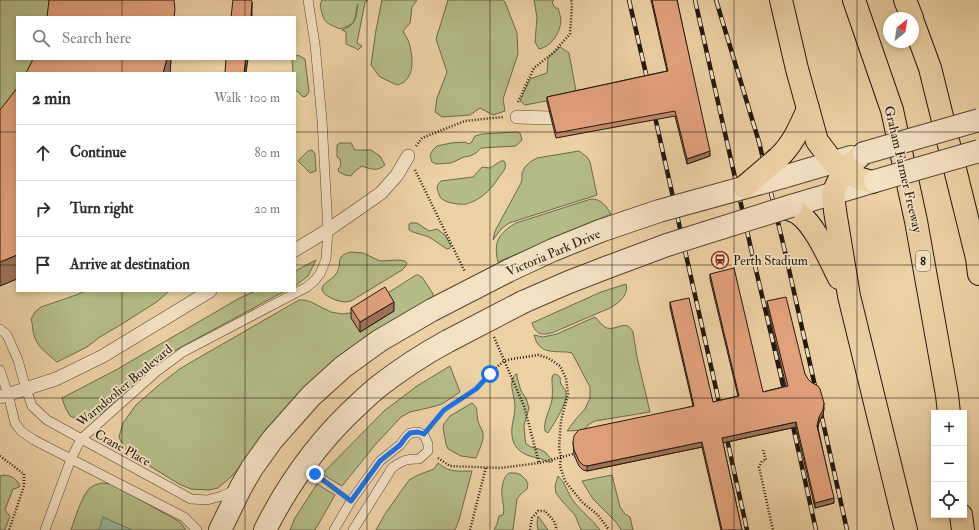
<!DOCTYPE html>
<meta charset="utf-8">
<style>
:root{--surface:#fff;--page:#f2f2f3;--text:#2b2b33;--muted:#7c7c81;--line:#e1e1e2}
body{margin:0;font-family:"IM FELL Double Pica",serif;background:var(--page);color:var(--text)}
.controls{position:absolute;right:12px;bottom:12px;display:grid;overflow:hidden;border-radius:0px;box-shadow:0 2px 6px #0003}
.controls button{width:36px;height:36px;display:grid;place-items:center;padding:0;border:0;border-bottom:1px solid var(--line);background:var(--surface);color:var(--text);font:20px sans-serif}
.compass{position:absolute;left:883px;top:12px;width:36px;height:36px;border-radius:50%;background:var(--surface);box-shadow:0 2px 6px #0003;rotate:30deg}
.stop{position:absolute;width:12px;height:12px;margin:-9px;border:3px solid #1a73e8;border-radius:50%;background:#fff}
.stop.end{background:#1a73e8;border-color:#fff;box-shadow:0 1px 4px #0008}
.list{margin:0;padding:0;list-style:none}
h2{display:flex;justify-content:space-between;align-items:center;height:52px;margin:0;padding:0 16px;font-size:17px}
h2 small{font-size:13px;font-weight:400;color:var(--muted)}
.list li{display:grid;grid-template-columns:26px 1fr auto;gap:12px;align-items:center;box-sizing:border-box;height:56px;padding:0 16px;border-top:1px solid var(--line)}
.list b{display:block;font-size:15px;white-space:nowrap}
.list em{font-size:13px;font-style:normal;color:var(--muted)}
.icon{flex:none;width:22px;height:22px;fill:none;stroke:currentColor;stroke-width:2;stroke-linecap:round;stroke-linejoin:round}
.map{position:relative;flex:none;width:979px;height:530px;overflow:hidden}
.search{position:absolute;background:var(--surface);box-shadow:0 2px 6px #0003;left:16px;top:16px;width:280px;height:44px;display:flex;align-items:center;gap:10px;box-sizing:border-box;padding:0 14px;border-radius:0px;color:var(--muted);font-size:15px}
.panel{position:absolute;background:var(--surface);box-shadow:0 2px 6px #0003;left:16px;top:72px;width:280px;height:220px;border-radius:0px}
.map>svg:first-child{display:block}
</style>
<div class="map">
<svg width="979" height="530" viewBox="0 0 979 530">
<rect width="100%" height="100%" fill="#ecd1a4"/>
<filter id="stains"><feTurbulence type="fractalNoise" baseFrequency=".005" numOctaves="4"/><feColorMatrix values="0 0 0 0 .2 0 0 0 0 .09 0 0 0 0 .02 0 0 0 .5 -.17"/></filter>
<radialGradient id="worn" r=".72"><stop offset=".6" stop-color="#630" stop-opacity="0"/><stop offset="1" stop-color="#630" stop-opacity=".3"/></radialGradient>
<g fill="#b4bc88" stroke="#6a6a4c">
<polygon points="0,0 173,0 174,17 17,17 17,59 171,59 170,73 17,73 17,279 0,286"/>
<path d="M 322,0 L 368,0 L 365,2 L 357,43 L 362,46 L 358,50 C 356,48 350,46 346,44 L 346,32 L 342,30 C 356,25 356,18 358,4 C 353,19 359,23 340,29 C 327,23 324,24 321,9 C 320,5 320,4 322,0 Z"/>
<path d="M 382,0 L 417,0 L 412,7 L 410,23 L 403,31 C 405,35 408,39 409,43 C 412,53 415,71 406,80 C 404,83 400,84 397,85 L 380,77 L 371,65 L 376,30 Z"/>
<polygon points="448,0 503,0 505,2 517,33 518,54 503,99 505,111 493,115 480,108 470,115 442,117 435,112 437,98 447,72 436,39"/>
<path d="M 534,0 L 554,0 L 552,2 L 555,8 L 558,8 C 559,12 561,17 561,21 C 560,33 551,47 539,49 L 535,42 L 537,17 Z"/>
<polygon points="560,47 569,53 576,91 573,96 525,105 520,101 530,79 547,73 548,58"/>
<polygon points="298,55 305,59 309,92 306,96 303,97 301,95 300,93 295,90 295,73 293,73 292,59 295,59 295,57"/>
<polygon points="516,132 520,133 522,140 516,146 481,148 476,153 470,156 464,157 451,163 436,164 432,162 430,156 432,151 437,146 451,143 465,142 469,144 471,143 475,136 482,134"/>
<path d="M 340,143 L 351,143 L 355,150 L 371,150 L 380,156 L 385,165 C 377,172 370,169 362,166 L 355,171 L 351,176 L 345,175 L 339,172 L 338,169 L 341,166 L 340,159 L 337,157 L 337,145 Z"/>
<polygon points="312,150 315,154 316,171 310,173 298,161 308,151"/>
<polygon points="579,151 587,157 590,162 597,195 509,223 501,229 493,240 495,231 521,183 522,179 522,173 525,167 530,162 537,158"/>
<path d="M 501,161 L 504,161 C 508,167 503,172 499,177 C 492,188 485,196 472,202 C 470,202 468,204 466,204 C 460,205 444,203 440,197 C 440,197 438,192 438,191 C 436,187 438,184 441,181 L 473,177 L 482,167 L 490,168 Z"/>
<path d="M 591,199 C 602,199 606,206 611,214 L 498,262 C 493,242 499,233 516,223 Z"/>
<polygon points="411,223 417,223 429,231 437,229 445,235 451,246 450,248 447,249 429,237 413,232 409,230 409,224"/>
<path d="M 351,252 L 363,253 L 380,261 L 398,260 L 405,261 L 407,263 L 405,267 L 402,270 L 351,301 C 349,301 347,302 345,302 C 339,302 322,296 322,289 C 323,282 332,280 335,275 C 344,265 333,256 351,252 Z"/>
<polygon points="316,260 308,276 295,286 295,271"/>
<polygon points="416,275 418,275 422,277 433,294 433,298 390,322 347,350 310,383 232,476 218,488 209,490 191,489 179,484 135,457 124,448 119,437 123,423 136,405 159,385 181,368 299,300 304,300 311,302 331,312 342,314 350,313 391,291"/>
<path d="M 626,284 C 629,295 619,303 610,308 L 554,332 C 542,336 536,335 532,323 L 601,292 Z"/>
<path d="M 85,291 L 169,291 L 158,301 L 122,324 L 100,337 L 87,347 L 57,362 C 48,354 37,347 34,335 C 32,329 33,324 31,319 L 35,312 L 41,307 L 76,295 Z"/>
<polygon points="255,291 285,291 172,352 152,368 109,407 100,414 93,418 85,420 77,419 70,416 65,407 62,398 114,371 238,299"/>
<path d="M 595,317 C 599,321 602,326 607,328 C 617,331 626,318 633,332 L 637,357 L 650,412 L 595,421 L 589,424 L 584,430 L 567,431 L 575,420 L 585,409 L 590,398 L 590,387 L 572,353 C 561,350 545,355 538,344 C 536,342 535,338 534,335 L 543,337 L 557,334 Z"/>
<polygon points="450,366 460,392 442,404 432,407 410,412 401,417 375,445 342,486 322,474 384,411 417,386"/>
<path d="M 516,374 L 517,374 L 517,377 L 521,391 L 526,398 L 529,408 L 524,425 L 525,438 L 526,444 L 531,447 L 539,449 L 545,452 L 553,461 L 552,462 C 547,463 544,459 538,458 C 520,455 510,446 512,427 C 513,420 515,413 515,406 C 515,396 507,382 516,374 Z"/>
<path d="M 555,374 C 563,377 559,379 561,384 C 563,387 565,389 566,392 C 568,403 554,423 548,433 L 545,431 C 543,421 550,410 552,400 C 553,393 552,385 552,378 L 553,375 Z"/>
<path d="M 472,403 C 479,408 476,414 478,421 C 479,425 482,429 483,433 C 484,441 479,450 476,458 L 461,456 L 448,449 L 446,444 L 443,428 L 444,424 L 450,416 Z"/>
<path d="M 438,463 C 450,473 458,471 472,471 L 459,520 L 455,530 L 376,530 L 385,514 L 409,480 L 418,475 L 434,469 Z"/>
<path d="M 509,473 L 516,473 L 521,475 L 526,480 L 528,484 L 527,489 L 520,495 L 517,499 L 513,530 L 494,530 L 497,524 L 499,516 L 503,515 C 506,505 499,497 503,483 C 504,479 505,476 509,473 Z"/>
<path d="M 4,475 C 12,476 16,478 20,486 L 17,488 L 13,489 L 5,510 L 10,516 L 5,530 L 0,530 L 0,476 Z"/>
<polygon points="612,475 620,507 625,514 630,517 633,530 621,530 616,522 593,499 582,481"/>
<path d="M 558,476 C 565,482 568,494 574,502 C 582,512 592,519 600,530 L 581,530 L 575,515 L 563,502 L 556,493 L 555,486 Z"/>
<path d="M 102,483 L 111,484 L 119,488 L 180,522 L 186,530 L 71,530 C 75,518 81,499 88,490 C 92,485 98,484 102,483 Z"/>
<polygon points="317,484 335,495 315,530 290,530 295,518"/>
<polygon points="538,516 548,530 538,530 537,523"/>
</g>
<polygon fill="#99b8a2" stroke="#697867" points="103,517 132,530 99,530"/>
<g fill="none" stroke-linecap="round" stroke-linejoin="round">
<g stroke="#544634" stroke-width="10">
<g id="service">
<polyline points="0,329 7,335 18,360 26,389 32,406 47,420 191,499 207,500 222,496 236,490"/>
<polyline points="0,370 8,394 15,423 21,431 34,440 184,517 197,530"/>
<polyline points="45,530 71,459 81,439 156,372 183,352 307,287 314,281 320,274 326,259 328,230 322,120 315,44 308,0"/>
<path d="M 334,530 L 351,501 L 380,461 L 400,445 L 406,437 L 410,433 L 418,432 L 424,435 L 428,444 L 428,451 L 419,459 C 406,459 403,460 392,468 L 353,530"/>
</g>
</g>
<g stroke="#544634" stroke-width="14">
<g id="pedestrian">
<polyline points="517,117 551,118"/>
<polyline points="295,250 328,230 381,193 397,175 408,156"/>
<polyline points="0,397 56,379 103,356 210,291"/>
</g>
</g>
<g stroke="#544634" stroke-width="24">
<g id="tertiary">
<polyline points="783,177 851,157"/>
<polyline points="791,206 875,181"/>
<polyline points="508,271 553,250 600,231"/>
<polyline points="523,302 569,282 608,267"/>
<polyline points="220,530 241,487 252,468 272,440 311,396 343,367 379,341 432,310"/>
<path d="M 265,530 C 289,482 321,438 361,402 C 367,396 373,391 379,386 C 401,369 424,354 448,341"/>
</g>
</g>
<g stroke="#21180f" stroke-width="24">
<g id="motorway">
<polyline points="781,0 797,69 817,141 833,162 843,171 858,178 872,182"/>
<polyline points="854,0 892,110 916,221 947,395 949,413"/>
<polyline points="905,0 912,18"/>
<polyline points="913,22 930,68 977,258 979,274"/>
<polyline points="864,153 843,171 833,193 835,211 849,296 906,530"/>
<path d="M 778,158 C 793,144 800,127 808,109"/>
<path d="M 785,208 C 790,210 795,211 799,214 C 815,225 830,260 839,278"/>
<polyline points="961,515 963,530"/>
</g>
</g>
<g stroke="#21180f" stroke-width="2.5" stroke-dasharray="1 2" stroke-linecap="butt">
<polyline points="518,102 534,68 554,52 570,34 572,5 571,0"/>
<polyline points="416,146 422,138 465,121 493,118 504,117"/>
<polyline points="415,170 465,272"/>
<polyline points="494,337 524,406 539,463 577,453"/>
<polyline points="431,425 444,410 476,389 497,367 504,361 512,359 538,355 548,358 560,366 566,378 568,394 561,421 559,448 561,457 560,466 565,481 582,502 598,515 609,530"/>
<polyline points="763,450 766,460 762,461 759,467 773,530"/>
<polyline points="0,456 24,474 24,486 9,530"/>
<polyline points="438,458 450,466 500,468 539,463"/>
<polyline points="318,476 341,494"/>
<polyline points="470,530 486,467"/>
<polyline points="530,530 532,518 538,511 545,511 554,521 557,530"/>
</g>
<use href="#service" stroke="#f3e1c4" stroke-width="9"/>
<use href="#pedestrian" stroke="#f3e1c4" stroke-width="13"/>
<use href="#tertiary" stroke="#f3e1c4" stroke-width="22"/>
<use href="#motorway" stroke="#ecd1a4" stroke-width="22"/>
<g stroke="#21180f" stroke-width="4.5">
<g id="rail">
<polyline points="629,0 649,87"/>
<polyline points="695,0 752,253 786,398"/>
<polyline points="716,0 759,142 786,256 847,530"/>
<polyline points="653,108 721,411"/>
<polyline points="791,417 816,530"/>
<polyline points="725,430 747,530"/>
</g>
</g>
<use href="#rail" stroke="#f3e1c4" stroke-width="3" stroke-dasharray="9" stroke-linecap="butt"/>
<g stroke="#544634" stroke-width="24" stroke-linecap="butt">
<g id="tertiary-bridge">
<polyline points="864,153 979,120"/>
<polyline points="875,181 979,151"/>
<polyline points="600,231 659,211 783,177"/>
<polyline points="608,267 667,245 791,206"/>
<polyline points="432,310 508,271"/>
<polyline points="448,341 523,302"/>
</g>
</g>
<g stroke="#21180f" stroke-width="24" stroke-linecap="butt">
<polyline id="motorway-bridge" points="744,187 778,158"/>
</g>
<use href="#tertiary-bridge" stroke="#f3e1c4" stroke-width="22"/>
<use href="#motorway-bridge" stroke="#ecd1a4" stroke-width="22"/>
</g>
<g fill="#c38a6b" stroke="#21180f">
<polygon points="651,0 677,0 710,156 687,164 675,116 556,138 547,102 547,97 667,71"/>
<polygon points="710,274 763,392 786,386 767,306 767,301 805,374 824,408 823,415 819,422 818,428 834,503 815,508 796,427 723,443 742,530 721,530 702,447 587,471 583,470 579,466 574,455 573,442 693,406 670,307 670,302 713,402 738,396 710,279"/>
<polygon points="351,308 394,311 360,332 351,318"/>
</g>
<g fill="#9f7157" stroke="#21180f">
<polygon points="252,2 252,17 251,17"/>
<polygon points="167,59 171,59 170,73 163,73"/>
<polygon points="246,59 248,59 246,73 244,73"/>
<polygon points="710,151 710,156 687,164 687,159"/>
<polygon points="17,255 17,279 0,286 0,262"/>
<polygon points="394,302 394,311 360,332 360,322"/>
<polygon points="824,403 824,408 823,415 819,422 817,431 819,417"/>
<polygon points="796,422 796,427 722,443 722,438"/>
<polygon points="702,442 702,447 587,471 587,466"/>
<polygon points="834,498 834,503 815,508 815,503"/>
</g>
<g fill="#e3a17c" stroke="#21180f">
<polygon points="49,0 174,0 175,10 174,17 47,17"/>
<polygon points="233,0 251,0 252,2 251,17 231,17"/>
<polygon points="652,0 677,0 710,151 687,159 675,111 556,133 547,97 668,71"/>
<polygon points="33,59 167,59 163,73 26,73"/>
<polygon points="226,59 246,59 244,73 225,73"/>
<polygon points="17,88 17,255 0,262 0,110"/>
<polygon points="734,268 763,392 788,386 767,301 786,297 805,374 808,379 811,382 818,386 820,389 824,403 823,410 819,417 817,426 834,498 815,503 796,422 722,438 742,530 722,530 702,442 587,466 583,465 579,461 574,450 573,442 574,436 576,433 579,430 694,406 670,302 689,298 713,402 739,396 710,274"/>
<polygon points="385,287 394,302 360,322 351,308"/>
</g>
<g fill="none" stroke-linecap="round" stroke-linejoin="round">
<polyline stroke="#1a73e8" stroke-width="5" points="315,474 351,501 380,461 400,445 406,437 410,433 418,432 424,434 444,410 476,389 490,374"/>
</g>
<path fill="none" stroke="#21180f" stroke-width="1" stroke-opacity="0.55" d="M 122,0 L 122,17M 245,0 L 245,17M 367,0 L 367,530M 490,0 L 490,530M 612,0 L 612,530M 734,0 L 734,530M 857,0 L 857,530M 122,59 L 122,73M 245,59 L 245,73M 0,132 L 17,132M 295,132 L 979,132M 0,265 L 17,265M 295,265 L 979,265M 122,291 L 122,530M 245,291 L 245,530M 0,398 L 979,398"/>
<defs>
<g id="station-ring" transform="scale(0.9)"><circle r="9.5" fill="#f3e1c4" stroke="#8f2418" stroke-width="1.5"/><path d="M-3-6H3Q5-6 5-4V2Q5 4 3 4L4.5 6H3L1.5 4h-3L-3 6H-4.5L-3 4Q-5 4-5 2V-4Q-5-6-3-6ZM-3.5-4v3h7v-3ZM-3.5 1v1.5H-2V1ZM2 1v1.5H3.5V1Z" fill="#8f2418"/></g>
</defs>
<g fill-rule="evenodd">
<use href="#station-ring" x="720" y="260"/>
</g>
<g text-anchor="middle" stroke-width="3.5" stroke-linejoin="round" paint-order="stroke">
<rect fill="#f3e1c4" stroke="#605445" stroke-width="1" x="916" y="251" width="14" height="20" rx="3"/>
<g font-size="12" font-weight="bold" fill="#21180f">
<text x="923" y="265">8</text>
</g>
<g font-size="13" fill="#21180f" stroke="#f3e1c4">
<text transform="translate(904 169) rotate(77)" y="5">Graham Farmer Freeway</text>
<text transform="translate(553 252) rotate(-23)" y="5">Victoria Park Drive</text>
<text transform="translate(124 385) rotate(-40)" y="5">Warndoolier Boulevard</text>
<text transform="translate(123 447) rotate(29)" y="5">Crane Place</text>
</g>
<g font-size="13" fill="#21180f" stroke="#f3e1c4" text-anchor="start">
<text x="733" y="265">Perth Stadium</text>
</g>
</g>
<rect width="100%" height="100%" filter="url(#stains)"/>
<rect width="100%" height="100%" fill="url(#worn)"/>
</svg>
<div class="controls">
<button>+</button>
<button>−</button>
<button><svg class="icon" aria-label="locate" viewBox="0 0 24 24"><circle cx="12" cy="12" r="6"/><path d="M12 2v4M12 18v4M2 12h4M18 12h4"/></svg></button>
</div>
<svg class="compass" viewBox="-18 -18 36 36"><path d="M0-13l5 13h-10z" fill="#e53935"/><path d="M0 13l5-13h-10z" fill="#7c7c81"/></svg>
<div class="stop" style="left:490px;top:374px"></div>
<div class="stop end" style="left:315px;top:474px"></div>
<div class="search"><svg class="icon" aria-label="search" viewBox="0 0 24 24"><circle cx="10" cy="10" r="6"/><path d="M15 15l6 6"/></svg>Search here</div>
<section class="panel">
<h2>2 min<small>Walk · 100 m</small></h2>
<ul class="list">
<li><svg class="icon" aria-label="ahead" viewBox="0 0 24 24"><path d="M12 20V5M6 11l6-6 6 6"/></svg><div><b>Continue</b></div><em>80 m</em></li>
<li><svg class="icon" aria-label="right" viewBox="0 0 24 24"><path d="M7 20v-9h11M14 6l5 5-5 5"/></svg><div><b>Turn right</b></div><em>20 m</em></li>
<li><svg class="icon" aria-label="arrive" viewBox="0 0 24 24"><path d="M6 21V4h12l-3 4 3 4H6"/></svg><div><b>Arrive at destination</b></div></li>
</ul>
</section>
</div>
